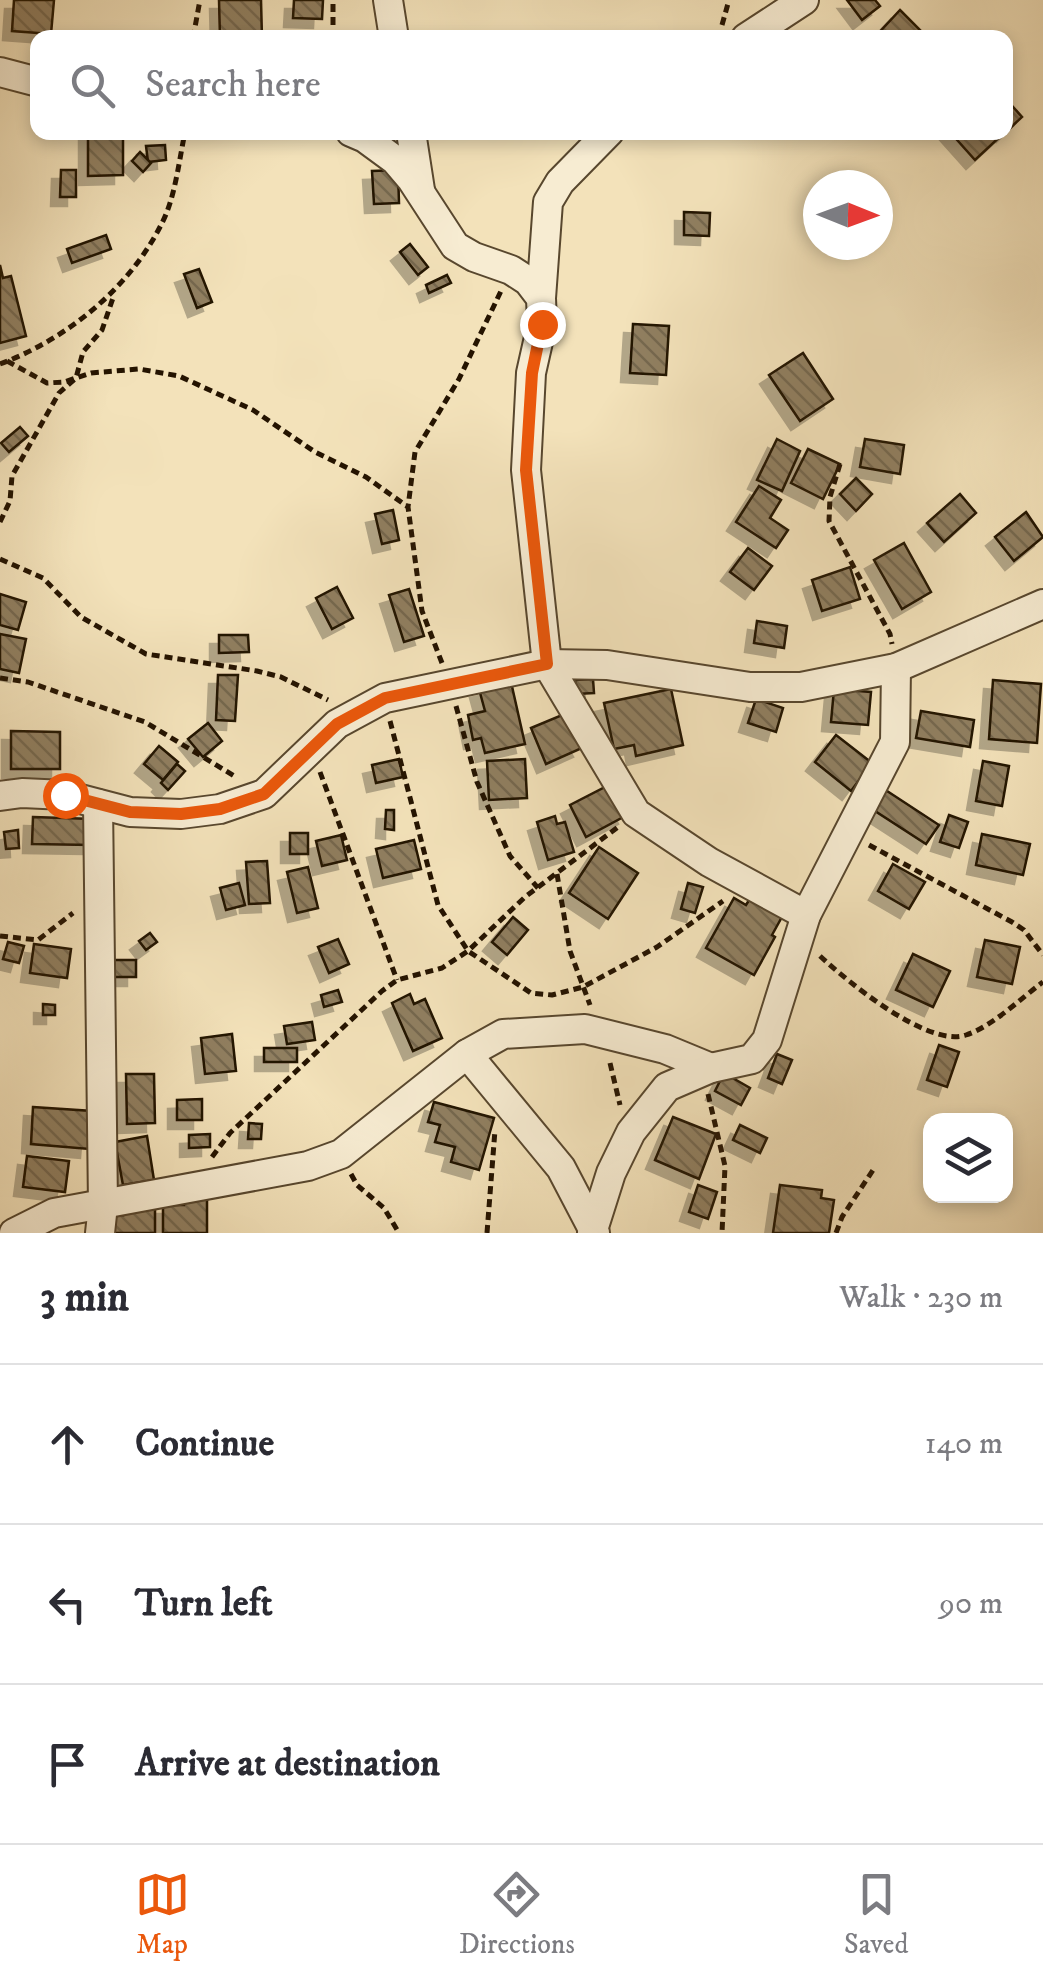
<!DOCTYPE html>
<meta charset="utf-8">
<style>
:root{--surface:#fff;--page:#f7f7f7;--text:#2b2b33;--muted:#7c7c81;--line:#e1e1e2;--accent:#ea580c}
body{margin:0;font-family:"IM FELL DW Pica",serif;background:var(--page);color:var(--text)}
.controls{position:absolute;right:30px;bottom:30px;display:grid;overflow:hidden;border-radius:20px;box-shadow:0 5px 15px #0003}
.controls button{width:90px;height:90px;display:grid;place-items:center;padding:0;border:0;border-bottom:2px solid var(--line);background:var(--surface);color:var(--text);font:50px sans-serif}
.compass{position:absolute;left:803px;top:170px;width:90px;height:90px;border-radius:50%;background:var(--surface);box-shadow:0 5px 15px #0003;rotate:91deg}
.stop{position:absolute;width:30px;height:30px;margin:-22px;border:8px solid #ea580c;border-radius:50%;background:#fff}
.stop.end{background:#ea580c;border-color:#fff;box-shadow:0 2px 10px #0008}
.list{margin:0;padding:0;list-style:none}
h2{display:flex;justify-content:space-between;align-items:center;height:130px;margin:0;padding:0 40px;font-size:42px}
h2 small{font-size:32px;font-weight:400;color:var(--muted)}
.list li{display:grid;grid-template-columns:65px 1fr auto;gap:30px;align-items:center;box-sizing:border-box;height:160px;padding:0 40px;border-top:2px solid var(--line)}
.list b{display:block;font-size:38px;white-space:nowrap}
.list em{font-size:32px;font-style:normal;color:var(--muted)}
.icon{flex:none;width:55px;height:55px;fill:none;stroke:currentColor;stroke-width:2;stroke-linecap:round;stroke-linejoin:round}
.map{position:relative;flex:none;width:1043px;height:1233px;overflow:hidden}
.search{position:absolute;background:var(--surface);box-shadow:0 5px 15px #0003;left:30px;right:30px;top:30px;height:110px;display:flex;align-items:center;gap:25px;box-sizing:border-box;padding:0 35px;border-radius:20px;color:var(--muted);font-size:38px}
.sheet{height:610px;background:var(--surface)}
nav{display:flex;justify-content:space-around;align-items:center;box-sizing:border-box;height:140px;border-top:2px solid var(--line);background:var(--surface);font-size:28px;color:var(--muted)}
nav a{display:grid;justify-items:center;gap:5px}
nav .on{color:var(--accent)}
.map>svg:first-child{display:block}
</style>
<div class="map">
<svg width="1043" height="1233" viewBox="0 0 1043 1233">
<defs>
<pattern id="building-back-hatch" width="6" height="6" patternUnits="userSpaceOnUse" patternTransform="scale(2.5)"><rect width="6" height="6" fill="#907f61"/><path d="M-1 5l2 2M0 0l6 6M5-1l2 2" fill="none" stroke="#75674e"/></pattern>
<filter id="shadow"><feDropShadow dx="-9" dy="9" stdDeviation="0" flood-color="#0004"/></filter>
</defs>
<rect width="100%" height="100%" fill="#f3e2ba"/>
<filter id="stains"><feTurbulence type="fractalNoise" baseFrequency=".002" numOctaves="4"/><feColorMatrix values="0 0 0 0 .2 0 0 0 0 .09 0 0 0 0 .02 0 0 0 .5 -.17"/></filter>
<radialGradient id="worn" r=".72"><stop offset=".6" stop-color="#630" stop-opacity="0"/><stop offset="1" stop-color="#630" stop-opacity=".3"/></radialGradient>
<g fill="url(#building-back-hatch)" stroke="#241300" stroke-width="2.5" filter="url(#shadow)">
<polygon points="14,0 54,0 51,34 12,31"/>
<polygon points="219,0 261,0 262,38 220,38"/>
<polygon points="294,0 323,0 322,19 293,18"/>
<polygon points="847,0 875,0 880,6 862,20"/>
<polygon points="900,10 921,31 915,38 874,38"/>
<polygon points="1006,99 1022,117 1006,132"/>
<polygon points="88,132 123,132 123,175 88,176"/>
<polygon points="950,132 1005,132 975,160"/>
<polygon points="165,145 166,160 148,162 146,146"/>
<polygon points="140,152 151,163 143,172 132,161"/>
<polygon points="61,170 76,170 76,197 60,197"/>
<polygon points="398,170 399,203 374,204 372,171"/>
<polygon points="684,212 710,213 709,236 684,235"/>
<polygon points="106,235 111,249 72,263 67,249"/>
<polygon points="410,244 428,267 418,275 400,252"/>
<polygon points="0,265 3,278 11,276 26,336 0,343"/>
<polygon points="199,269 212,302 197,308 184,274"/>
<polygon points="447,275 451,283 429,293 426,285"/>
<polygon points="633,324 669,326 666,375 630,373"/>
<polygon points="803,353 833,399 800,421 769,375"/>
<polygon points="20,427 28,436 9,452 1,443"/>
<polygon points="777,439 800,451 782,491 757,480"/>
<polygon points="865,439 904,445 900,474 860,467"/>
<polygon points="808,449 840,464 823,499 791,483"/>
<polygon points="856,478 872,494 856,511 840,494"/>
<polygon points="759,486 781,500 770,518 788,530 776,548 736,522"/>
<polygon points="960,494 976,513 944,542 927,523"/>
<polygon points="393,510 399,540 382,544 375,514"/>
<polygon points="1026,512 1043,537 1014,561 995,537"/>
<polygon points="904,543 931,592 902,609 874,560"/>
<polygon points="748,548 772,566 754,590 730,572"/>
<polygon points="850,567 860,599 822,611 812,580"/>
<polygon points="337,587 353,618 332,629 316,598"/>
<polygon points="409,589 424,636 404,642 389,595"/>
<polygon points="0,594 26,602 18,630 0,625"/>
<polygon points="757,621 787,626 784,648 754,643"/>
<polygon points="0,634 26,639 19,673 0,669"/>
<polygon points="219,635 248,635 249,652 219,653"/>
<polygon points="218,675 238,675 235,721 216,720"/>
<polygon points="593,679 594,693 576,694 575,680"/>
<polygon points="993,680 1041,684 1037,743 989,739"/>
<polygon points="511,682 525,744 485,753 481,738 473,740 468,715 485,711 479,689"/>
<polygon points="671,689 683,745 636,756 634,745 614,749 604,703"/>
<polygon points="834,689 871,692 868,725 831,722"/>
<polygon points="756,699 783,708 776,732 748,723"/>
<polygon points="921,711 974,720 970,747 916,738"/>
<polygon points="562,715 582,748 546,764 531,728"/>
<polygon points="208,723 222,741 203,757 188,739"/>
<polygon points="11,731 60,732 60,769 11,769"/>
<polygon points="836,735 872,763 851,791 815,762"/>
<polygon points="159,746 178,762 163,780 144,764"/>
<polygon points="399,759 403,777 376,783 372,765"/>
<polygon points="525,759 527,798 489,800 487,761"/>
<polygon points="983,761 1009,766 1002,806 976,801"/>
<polygon points="177,764 185,771 168,790 161,783"/>
<polygon points="611,784 627,815 586,837 570,805"/>
<polygon points="884,789 939,825 926,844 872,809"/>
<polygon points="386,810 394,810 394,830 385,829"/>
<polygon points="949,815 968,822 959,848 940,842"/>
<polygon points="555,816 557,824 565,822 574,852 548,860 537,822"/>
<polygon points="33,817 93,819 92,845 32,844"/>
<polygon points="18,830 19,848 6,849 4,832"/>
<rect x="290" y="833" width="18" height="21"/>
<polygon points="982,834 1030,844 1023,875 976,865"/>
<polygon points="341,835 347,860 322,866 316,841"/>
<polygon points="414,840 421,869 383,878 376,849"/>
<polygon points="599,847 638,873 608,919 569,893"/>
<polygon points="267,861 270,903 249,904 246,862"/>
<polygon points="893,864 925,882 909,909 878,891"/>
<polygon points="308,867 318,908 297,913 287,872"/>
<polygon points="239,883 245,905 226,910 220,888"/>
<polygon points="688,883 703,887 695,913 681,909"/>
<polygon points="751,897 783,915 772,935 775,937 754,975 706,948 734,898 746,905"/>
<polygon points="513,917 528,930 507,955 492,942"/>
<polygon points="150,933 157,942 146,950 139,941"/>
<polygon points="338,939 349,964 329,973 318,947"/>
<polygon points="985,940 1020,947 1012,984 977,977"/>
<polygon points="8,942 24,946 19,963 3,959"/>
<polygon points="34,944 71,949 67,978 30,973"/>
<polygon points="913,954 950,971 933,1007 896,990"/>
<rect x="113" y="960" width="23" height="17"/>
<polygon points="338,990 342,1002 324,1007 321,995"/>
<polygon points="410,994 414,1004 425,999 442,1038 413,1051 392,1003"/>
<polygon points="43,1004 55,1005 55,1015 43,1015"/>
<polygon points="312,1022 315,1040 287,1044 284,1026"/>
<polygon points="232,1034 236,1071 205,1074 201,1038"/>
<polygon points="939,1045 959,1052 947,1087 927,1080"/>
<rect x="264" y="1048" width="33" height="14"/>
<polygon points="777,1054 792,1060 782,1084 768,1078"/>
<polygon points="724,1073 750,1088 741,1105 715,1091"/>
<polygon points="126,1074 154,1074 155,1123 127,1124"/>
<polygon points="202,1099 202,1120 177,1120 177,1100"/>
<polygon points="434,1102 494,1118 479,1170 451,1162 455,1147 435,1142 440,1125 428,1122"/>
<polygon points="33,1107 92,1111 89,1149 31,1144"/>
<polygon points="673,1117 716,1134 699,1179 655,1160"/>
<polygon points="249,1123 262,1124 261,1139 248,1139"/>
<polygon points="740,1125 767,1138 760,1153 733,1140"/>
<polygon points="210,1134 210,1147 189,1148 189,1135"/>
<polygon points="147,1136 154,1180 123,1185 115,1142"/>
<polygon points="27,1156 69,1161 65,1192 23,1187"/>
<polygon points="698,1185 717,1192 708,1219 689,1212"/>
<polygon points="780,1185 822,1190 821,1198 834,1200 829,1233 773,1233"/>
<polygon points="185,1198 207,1198 207,1233 163,1233 163,1205 184,1205"/>
<polygon points="123,1208 155,1208 155,1233 113,1233 113,1214 123,1215"/>
</g>
<g fill="none" stroke-linecap="round" stroke-linejoin="round">
<g stroke="#58472e" stroke-width="32">
<g id="minor">
<polyline points="388,0 394,38"/>
<polyline points="746,38 804,0"/>
<polyline points="0,72 38,82"/>
<polyline points="351,132 365,138 395,160 412,180 455,246 474,257 511,270 528,281 541,298 542,324 531,373 526,470 547,664 636,813 709,862 806,915"/>
<polyline points="411,132 420,190"/>
<polyline points="541,298 548,202 560,182 609,132"/>
<polyline points="0,796 22,793 65,795 130,812 181,814 220,809 264,794 337,724 385,698 547,664 607,665 750,687 801,687 896,668 1043,604"/>
<polyline points="98,804 103,1205 100,1233"/>
<polyline points="467,1054 561,1168 595,1233"/>
<polyline points="14,1233 54,1213 308,1166 341,1154 467,1054 503,1034 585,1029 665,1049 711,1068"/>
<polyline points="592,1233 611,1173 631,1132 667,1087 711,1068 752,1059 767,1040 806,915 895,742 896,668"/>
</g>
</g>
<g stroke="#241300" stroke-width="5" stroke-dasharray="8 5" stroke-linecap="butt">
<polyline points="722,25 729,0"/>
<polyline points="193,38 200,0"/>
<polyline points="333,38 333,0"/>
<polyline points="7,361 47,383 64,382 91,373 139,369 179,376 253,410 315,452 366,477 408,507"/>
<path d="M 0,364 C 67,339 130,288 162,223 C 175,198 179,161 185,132"/>
<polyline points="840,464 830,497 829,521 890,634 892,644"/>
<polyline points="0,522 10,501 12,476 59,393 76,378 83,352 102,330 114,295"/>
<polyline points="0,559 43,578 81,617 146,654 257,671 281,677 328,700"/>
<polyline points="442,663 422,611 408,507 415,452 459,379 501,291"/>
<polyline points="0,678 28,682 145,722 236,777"/>
<polyline points="456,706 477,782 510,856 538,888"/>
<polyline points="390,721 438,905 468,951 531,993 552,995 583,987 657,947 723,901"/>
<polyline points="320,772 397,980"/>
<polyline points="869,845 1012,922 1024,930 1043,955"/>
<polyline points="557,874 570,951 590,1005"/>
<polyline points="0,936 38,940 73,913"/>
<path d="M 820,956 C 848,982 928,1048 966,1035 C 993,1026 1020,999 1043,982"/>
<polyline points="610,1063 620,1105"/>
<polyline points="708,1094 725,1166 722,1233"/>
<polyline points="212,1157 230,1133 382,991 397,980 442,968 468,951 525,897 618,827"/>
<polyline points="351,1174 357,1185 384,1208 399,1233"/>
<polyline points="487,1233 495,1130"/>
<polyline points="836,1233 842,1217 873,1170"/>
</g>
<use href="#minor" stroke="#f7ecd2" stroke-width="28"/>
</g>
<g fill="none" stroke-linecap="round" stroke-linejoin="round">
<polyline stroke="#ea580c" stroke-width="12" points="65,795 130,812 181,814 220,809 264,794 337,724 385,698 547,664 526,470 532,373 542,324"/>
</g>
<rect width="100%" height="100%" filter="url(#stains)"/>
<rect width="100%" height="100%" fill="url(#worn)"/>
</svg>
<div class="controls">
<button><svg class="icon" aria-label="layers" viewBox="0 0 24 24"><path d="M12 4l9 5-9 5-9-5zM3 14l9 5 9-5"/></svg></button>
</div>
<svg class="compass" viewBox="-18 -18 36 36"><path d="M0-13l5 13h-10z" fill="#e53935"/><path d="M0 13l5-13h-10z" fill="#7c7c81"/></svg>
<div class="stop" style="left:65px;top:795px"></div>
<div class="stop end" style="left:542px;top:324px"></div>
<div class="search"><svg class="icon" aria-label="search" viewBox="0 0 24 24"><circle cx="10" cy="10" r="6"/><path d="M15 15l6 6"/></svg>Search here</div>
</div>
<section class="sheet">
<h2>3 min<small>Walk · 230 m</small></h2>
<ul class="list">
<li><svg class="icon" aria-label="ahead" viewBox="0 0 24 24"><path d="M12 20V5M6 11l6-6 6 6"/></svg><div><b>Continue</b></div><em>140 m</em></li>
<li><svg class="icon" aria-label="left" viewBox="0 0 24 24"><path d="M17 20v-9H6M10 6l-5 5 5 5"/></svg><div><b>Turn left</b></div><em>90 m</em></li>
<li><svg class="icon" aria-label="arrive" viewBox="0 0 24 24"><path d="M6 21V4h12l-3 4 3 4H6"/></svg><div><b>Arrive at destination</b></div></li>
</ul>
</section>
<nav>
<a class="on"><svg class="icon" aria-label="map" viewBox="0 0 24 24"><path d="M3 6l6-2 6 2 6-2v14l-6 2-6-2-6 2zM9 4v14M15 6v14"/></svg>Map</a>
<a><svg class="icon" aria-label="directions" viewBox="0 0 24 24"><path d="M12 3l9 9-9 9-9-9zM9 14v-3h6M13 9l2 2-2 2"/></svg>Directions</a>
<a><svg class="icon" aria-label="saved" viewBox="0 0 24 24"><path d="M7 4h10v16l-5-4-5 4z"/></svg>Saved</a>
</nav>
